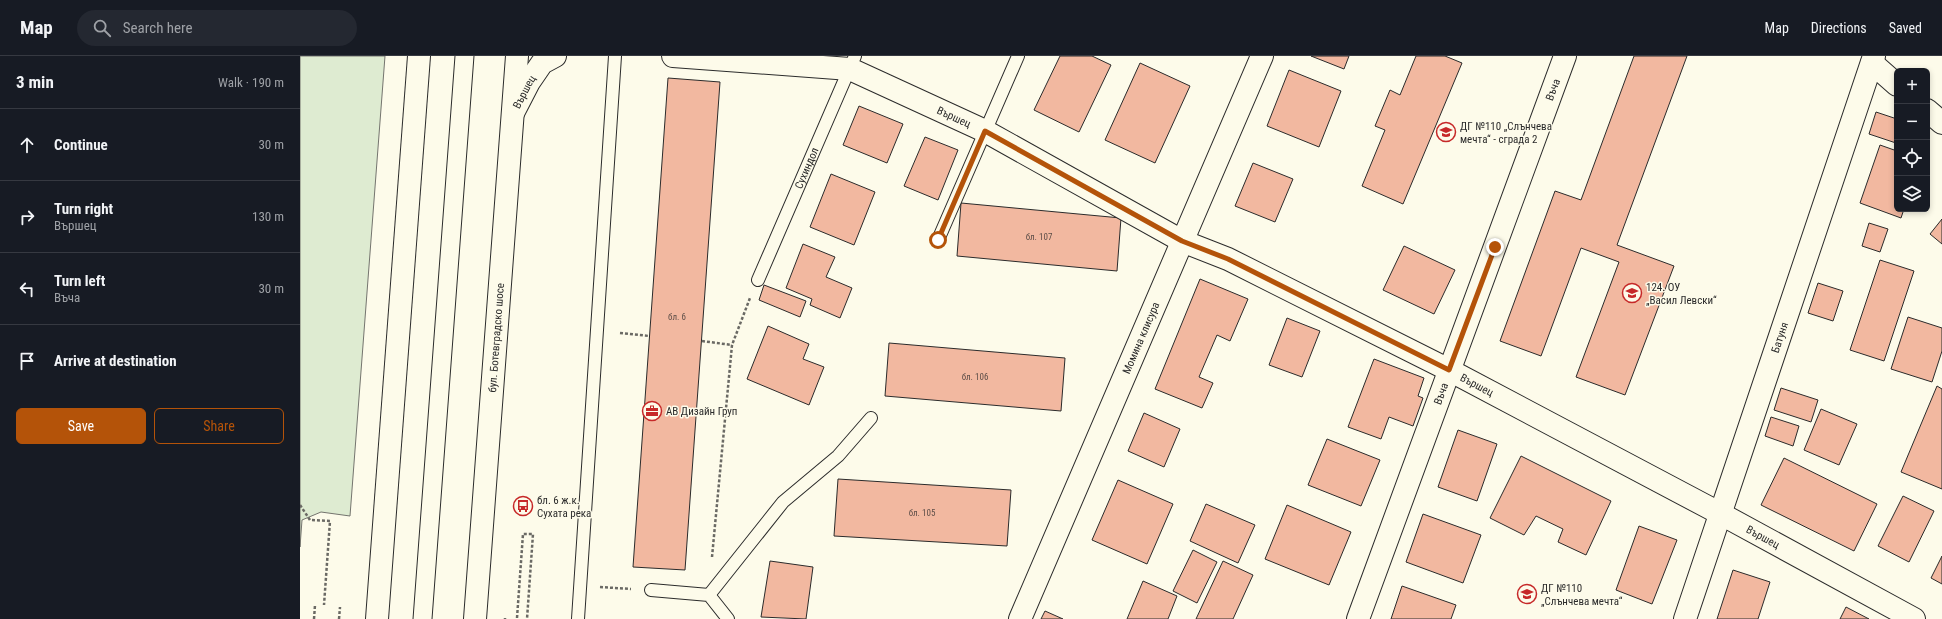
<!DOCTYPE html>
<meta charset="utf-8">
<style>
:root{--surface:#171b24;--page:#242831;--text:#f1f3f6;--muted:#9ea1a6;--line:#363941;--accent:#b45309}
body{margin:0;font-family:"Roboto Condensed",sans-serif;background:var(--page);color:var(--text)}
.controls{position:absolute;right:12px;top:12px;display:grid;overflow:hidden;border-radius:6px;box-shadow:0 2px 6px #0003}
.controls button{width:36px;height:36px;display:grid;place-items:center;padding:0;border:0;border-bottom:1px solid var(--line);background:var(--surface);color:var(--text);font:20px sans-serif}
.stop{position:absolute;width:12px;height:12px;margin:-9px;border:3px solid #b45309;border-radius:50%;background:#fff}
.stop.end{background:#b45309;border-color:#fff;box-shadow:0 1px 4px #0008}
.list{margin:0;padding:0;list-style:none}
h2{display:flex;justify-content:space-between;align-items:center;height:52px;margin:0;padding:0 16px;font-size:17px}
h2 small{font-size:13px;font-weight:400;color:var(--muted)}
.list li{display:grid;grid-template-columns:26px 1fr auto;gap:12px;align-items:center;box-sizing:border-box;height:72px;padding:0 16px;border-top:1px solid var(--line)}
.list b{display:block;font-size:15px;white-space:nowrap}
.list p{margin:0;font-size:13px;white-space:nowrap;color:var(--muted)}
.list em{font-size:13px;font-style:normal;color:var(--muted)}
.actions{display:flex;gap:8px;padding:12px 16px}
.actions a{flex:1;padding:9px 0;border:1px solid var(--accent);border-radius:6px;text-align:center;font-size:14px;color:var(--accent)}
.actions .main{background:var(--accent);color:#fff}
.icon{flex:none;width:22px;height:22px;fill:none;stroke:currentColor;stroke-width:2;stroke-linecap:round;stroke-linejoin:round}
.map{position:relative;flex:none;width:1642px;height:563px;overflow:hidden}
header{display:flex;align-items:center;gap:24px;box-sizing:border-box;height:56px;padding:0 20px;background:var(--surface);border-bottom:1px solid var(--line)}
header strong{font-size:19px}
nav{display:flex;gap:22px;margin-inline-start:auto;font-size:14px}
.search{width:280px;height:36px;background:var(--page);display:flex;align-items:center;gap:10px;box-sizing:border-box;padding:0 14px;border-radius:22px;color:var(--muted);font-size:15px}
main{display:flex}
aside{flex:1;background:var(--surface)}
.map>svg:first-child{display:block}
</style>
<header>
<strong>Map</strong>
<div class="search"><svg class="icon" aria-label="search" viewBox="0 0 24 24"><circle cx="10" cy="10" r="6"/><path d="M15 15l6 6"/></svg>Search here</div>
<nav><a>Map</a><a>Directions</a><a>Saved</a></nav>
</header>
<main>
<aside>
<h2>3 min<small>Walk · 190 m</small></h2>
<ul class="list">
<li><svg class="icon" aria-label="ahead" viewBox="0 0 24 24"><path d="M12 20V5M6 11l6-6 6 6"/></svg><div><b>Continue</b></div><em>30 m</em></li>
<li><svg class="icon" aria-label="right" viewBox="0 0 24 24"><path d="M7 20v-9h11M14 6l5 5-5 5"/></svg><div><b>Turn right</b><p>Вършец</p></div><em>130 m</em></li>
<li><svg class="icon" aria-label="left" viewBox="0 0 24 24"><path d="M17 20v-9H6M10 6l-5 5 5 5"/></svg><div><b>Turn left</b><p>Въча</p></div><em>30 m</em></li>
<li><svg class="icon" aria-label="arrive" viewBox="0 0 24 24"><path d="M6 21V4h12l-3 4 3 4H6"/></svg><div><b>Arrive at destination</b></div></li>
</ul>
<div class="actions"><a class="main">Save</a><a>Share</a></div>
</aside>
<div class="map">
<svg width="1642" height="563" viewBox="0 0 1642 563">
<rect width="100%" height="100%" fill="#fdfbea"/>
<polygon fill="#deebd1" stroke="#74746e" points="0,0 85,0 50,460 21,456 2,464 0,491"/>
<g fill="#f2b8a0" stroke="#2b2b2b">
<polygon points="760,0 792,0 811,9 779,76 734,54"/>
<polygon points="1011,0 1049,0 1044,13"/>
<polygon points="1116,0 1145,0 1162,7 1103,148 1062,130 1085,74 1075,70 1090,34 1100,39"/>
<polygon points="1334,0 1387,0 1317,189 1374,210 1325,339 1276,321 1319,206 1281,192 1241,300 1200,285 1255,135 1281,144"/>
<polygon points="840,7 890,30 855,107 805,84"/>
<polygon points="989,14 1041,35 1019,91 967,70"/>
<polygon points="368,22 420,26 385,514 333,511"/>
<polygon points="559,50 603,68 587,107 543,89"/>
<polygon points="1576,56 1597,63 1596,87 1569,78"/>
<polygon points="625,81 658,94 638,144 604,130"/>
<polygon points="1580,89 1597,95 1597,153 1604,153 1601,162 1560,147"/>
<polygon points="953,107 993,123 975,166 935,150"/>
<polygon points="531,118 575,136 554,189 510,171"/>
<polygon points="661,147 821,162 817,215 657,200"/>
<polygon points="1642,163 1642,188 1630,178"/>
<polygon points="1569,167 1588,173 1580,196 1562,190"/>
<polygon points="503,188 535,201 526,221 552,232 540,262 510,249 512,243 486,232"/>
<polygon points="1104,190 1155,214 1134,258 1083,234"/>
<polygon points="1580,204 1614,215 1584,305 1550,294"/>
<polygon points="900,223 948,243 930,285 917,279 899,321 913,327 902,352 855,333"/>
<polygon points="1518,227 1543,235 1533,265 1508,257"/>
<polygon points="464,229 506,245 500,261 459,244"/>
<polygon points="1608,261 1642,272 1642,295 1632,326 1591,313"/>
<polygon points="987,262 1020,275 1002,321 969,309"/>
<polygon points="468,270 509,288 503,303 524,311 509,349 447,323"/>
<polygon points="589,287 765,302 761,355 585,340"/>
<polygon points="1074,303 1124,322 1118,340 1123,342 1113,370 1089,361 1081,383 1048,371"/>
<polygon points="1637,330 1642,333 1642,433 1601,416"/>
<polygon points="1481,332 1518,344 1511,366 1474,354"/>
<polygon points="1521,353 1557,368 1539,409 1504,394"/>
<polygon points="844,357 880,373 864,411 828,395"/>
<polygon points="1471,361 1499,370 1493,390 1465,380"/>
<polygon points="1158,374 1197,388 1177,445 1138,431"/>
<polygon points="1027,383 1080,404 1061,450 1008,429"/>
<polygon points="1221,400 1311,445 1286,499 1258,486 1263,473 1236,460 1224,479 1190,462"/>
<polygon points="1484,402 1577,448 1554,495 1461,449"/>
<polygon points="538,423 711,434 707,490 534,480"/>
<polygon points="818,424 873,448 847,508 792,484"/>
<polygon points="1603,440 1634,455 1609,506 1578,490"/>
<polygon points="906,448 955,469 938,507 890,485"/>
<polygon points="987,449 1051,476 1029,529 965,503"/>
<polygon points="1123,458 1181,479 1163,527 1106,506"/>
<polygon points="1339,470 1377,484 1352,548 1316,534"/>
<polygon points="893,494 917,506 897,547 873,535"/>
<polygon points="1642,500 1642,528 1631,522"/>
<polygon points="470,505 513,511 506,563 461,561"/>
<polygon points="923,505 953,519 933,563 896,563"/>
<polygon points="1433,514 1470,526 1458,563 1417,563"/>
<polygon points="843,525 877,540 868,563 827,563"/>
<polygon points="1102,530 1156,549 1151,563 1091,563"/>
<polygon points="1546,551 1569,563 1540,563"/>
<polygon points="745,555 763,563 741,563"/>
</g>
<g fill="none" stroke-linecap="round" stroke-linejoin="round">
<g stroke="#2b2b2b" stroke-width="14">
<g id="service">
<polyline points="638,184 718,0"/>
<path id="s1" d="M 458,224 L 555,0"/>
<polyline points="351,534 409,539 428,563"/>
<polyline points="409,539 483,446 538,400 571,362"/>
<polyline points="278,563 315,0"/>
</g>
</g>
<g stroke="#2b2b2b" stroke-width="24">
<g id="minor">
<path id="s2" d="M 373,0 L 550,13 L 685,75 L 882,185 L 928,203 L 1149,314 L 1421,458 L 1614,563"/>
<polyline points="1572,7 1597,29"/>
<polyline points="1627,54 1642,67"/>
<path id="s3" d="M 213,57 L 229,26 L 242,7 L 255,0"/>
<path id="s4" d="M 720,563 L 962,0"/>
<path id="s5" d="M 1058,563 L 1265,0"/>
<path id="s6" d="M 1385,563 L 1574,0"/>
</g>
</g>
<g stroke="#2b2b2b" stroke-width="24">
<g id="primary">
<polyline points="77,563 119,0"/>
<path id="s7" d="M 175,563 L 217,0"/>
</g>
</g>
<g stroke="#6a6964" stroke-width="2.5" stroke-dasharray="3 2" stroke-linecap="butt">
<polyline points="320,277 349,280"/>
<polyline points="402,285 432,289"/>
<polyline points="0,449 10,464 30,465 24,549"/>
<polyline points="412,501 432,289 450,242"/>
<polyline points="300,531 331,533"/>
<polyline points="217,562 223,478 233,478 227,563"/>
<polyline points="14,563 15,549"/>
<polyline points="39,563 40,551"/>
<polyline points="205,563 205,562"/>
</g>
<use href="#service" stroke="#fdfbea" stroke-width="12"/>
<use href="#minor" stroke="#fdfbea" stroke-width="22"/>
<use href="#primary" stroke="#fdfbea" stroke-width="22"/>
<g stroke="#2b2b2b" stroke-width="1">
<polyline points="113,563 155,0"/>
<polyline points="132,563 174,0"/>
</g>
</g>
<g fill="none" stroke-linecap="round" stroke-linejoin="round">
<polyline stroke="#b45309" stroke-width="5" points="638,184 685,75 882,185 928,203 1149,314 1195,191"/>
</g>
<defs>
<g id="school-ring" transform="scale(1)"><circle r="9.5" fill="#fdfbea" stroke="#c62828" stroke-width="1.5"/><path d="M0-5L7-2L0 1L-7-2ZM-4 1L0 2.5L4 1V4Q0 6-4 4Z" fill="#c62828"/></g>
<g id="office-ring" transform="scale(1)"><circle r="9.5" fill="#fdfbea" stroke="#c62828" stroke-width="1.5"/><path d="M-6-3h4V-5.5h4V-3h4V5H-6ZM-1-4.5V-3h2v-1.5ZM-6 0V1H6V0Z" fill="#c62828"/></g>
<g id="bus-ring" transform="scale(1)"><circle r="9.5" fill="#fdfbea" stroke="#c62828" stroke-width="1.5"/><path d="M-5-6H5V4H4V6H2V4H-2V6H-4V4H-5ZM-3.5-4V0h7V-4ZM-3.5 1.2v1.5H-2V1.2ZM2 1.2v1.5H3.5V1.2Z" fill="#c62828"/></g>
</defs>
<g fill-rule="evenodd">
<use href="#school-ring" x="1146" y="76"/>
<use href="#school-ring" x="1332" y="237"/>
<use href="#office-ring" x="352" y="355"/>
<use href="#bus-ring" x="223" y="450"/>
<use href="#school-ring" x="1227" y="538"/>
</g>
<g text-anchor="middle" stroke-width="3" stroke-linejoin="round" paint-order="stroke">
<g font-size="9" fill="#5d4e48">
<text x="739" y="184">бл. 107</text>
<text x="377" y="264">бл. 6</text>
<text x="675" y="324">бл. 106</text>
<text x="622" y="460">бл. 105</text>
</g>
<g font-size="11" fill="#2b2b2b" stroke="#fdfbea">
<text dy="4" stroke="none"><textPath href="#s5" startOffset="564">Въча</textPath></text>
<text dy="4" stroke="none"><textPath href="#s3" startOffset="24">Вършец</textPath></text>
<text dy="4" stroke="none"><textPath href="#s2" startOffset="292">Вършец</textPath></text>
<text dy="4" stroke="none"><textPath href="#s1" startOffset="122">Сухиндол</textPath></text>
<text dy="4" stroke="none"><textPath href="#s7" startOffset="282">бул. Ботевградско шосе</textPath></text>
<text dy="4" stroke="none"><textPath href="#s4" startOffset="306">Момина клисура</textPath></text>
<text dy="4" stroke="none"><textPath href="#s6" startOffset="297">Батуня</textPath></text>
<text dy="4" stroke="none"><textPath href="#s2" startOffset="880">Вършец</textPath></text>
<text dy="4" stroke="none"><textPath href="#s5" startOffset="240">Въча</textPath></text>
<text dy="4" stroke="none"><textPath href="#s2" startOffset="1204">Вършец</textPath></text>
</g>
<g font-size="11" fill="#2b2b2b" stroke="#fdfbea" text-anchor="start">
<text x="1160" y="74">ДГ №110 „Слънчева<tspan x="1160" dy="13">мечта“ - сграда 2</tspan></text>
<text x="1346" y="235">124. ОУ<tspan x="1346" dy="13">„Васил Левски“</tspan></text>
<text x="366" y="359">АВ Дизайн Груп</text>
<text x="237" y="448">бл. 6 ж.к.<tspan x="237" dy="13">Сухата река</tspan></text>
<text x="1241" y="536">ДГ №110<tspan x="1241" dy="13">„Слънчева мечта“</tspan></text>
</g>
</g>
</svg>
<div class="controls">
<button>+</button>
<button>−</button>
<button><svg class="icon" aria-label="locate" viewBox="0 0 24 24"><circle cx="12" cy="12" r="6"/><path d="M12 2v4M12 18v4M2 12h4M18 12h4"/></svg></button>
<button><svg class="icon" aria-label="layers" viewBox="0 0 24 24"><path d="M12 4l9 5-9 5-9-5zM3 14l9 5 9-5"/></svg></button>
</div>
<div class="stop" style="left:638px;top:184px"></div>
<div class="stop end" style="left:1195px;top:191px"></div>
</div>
</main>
